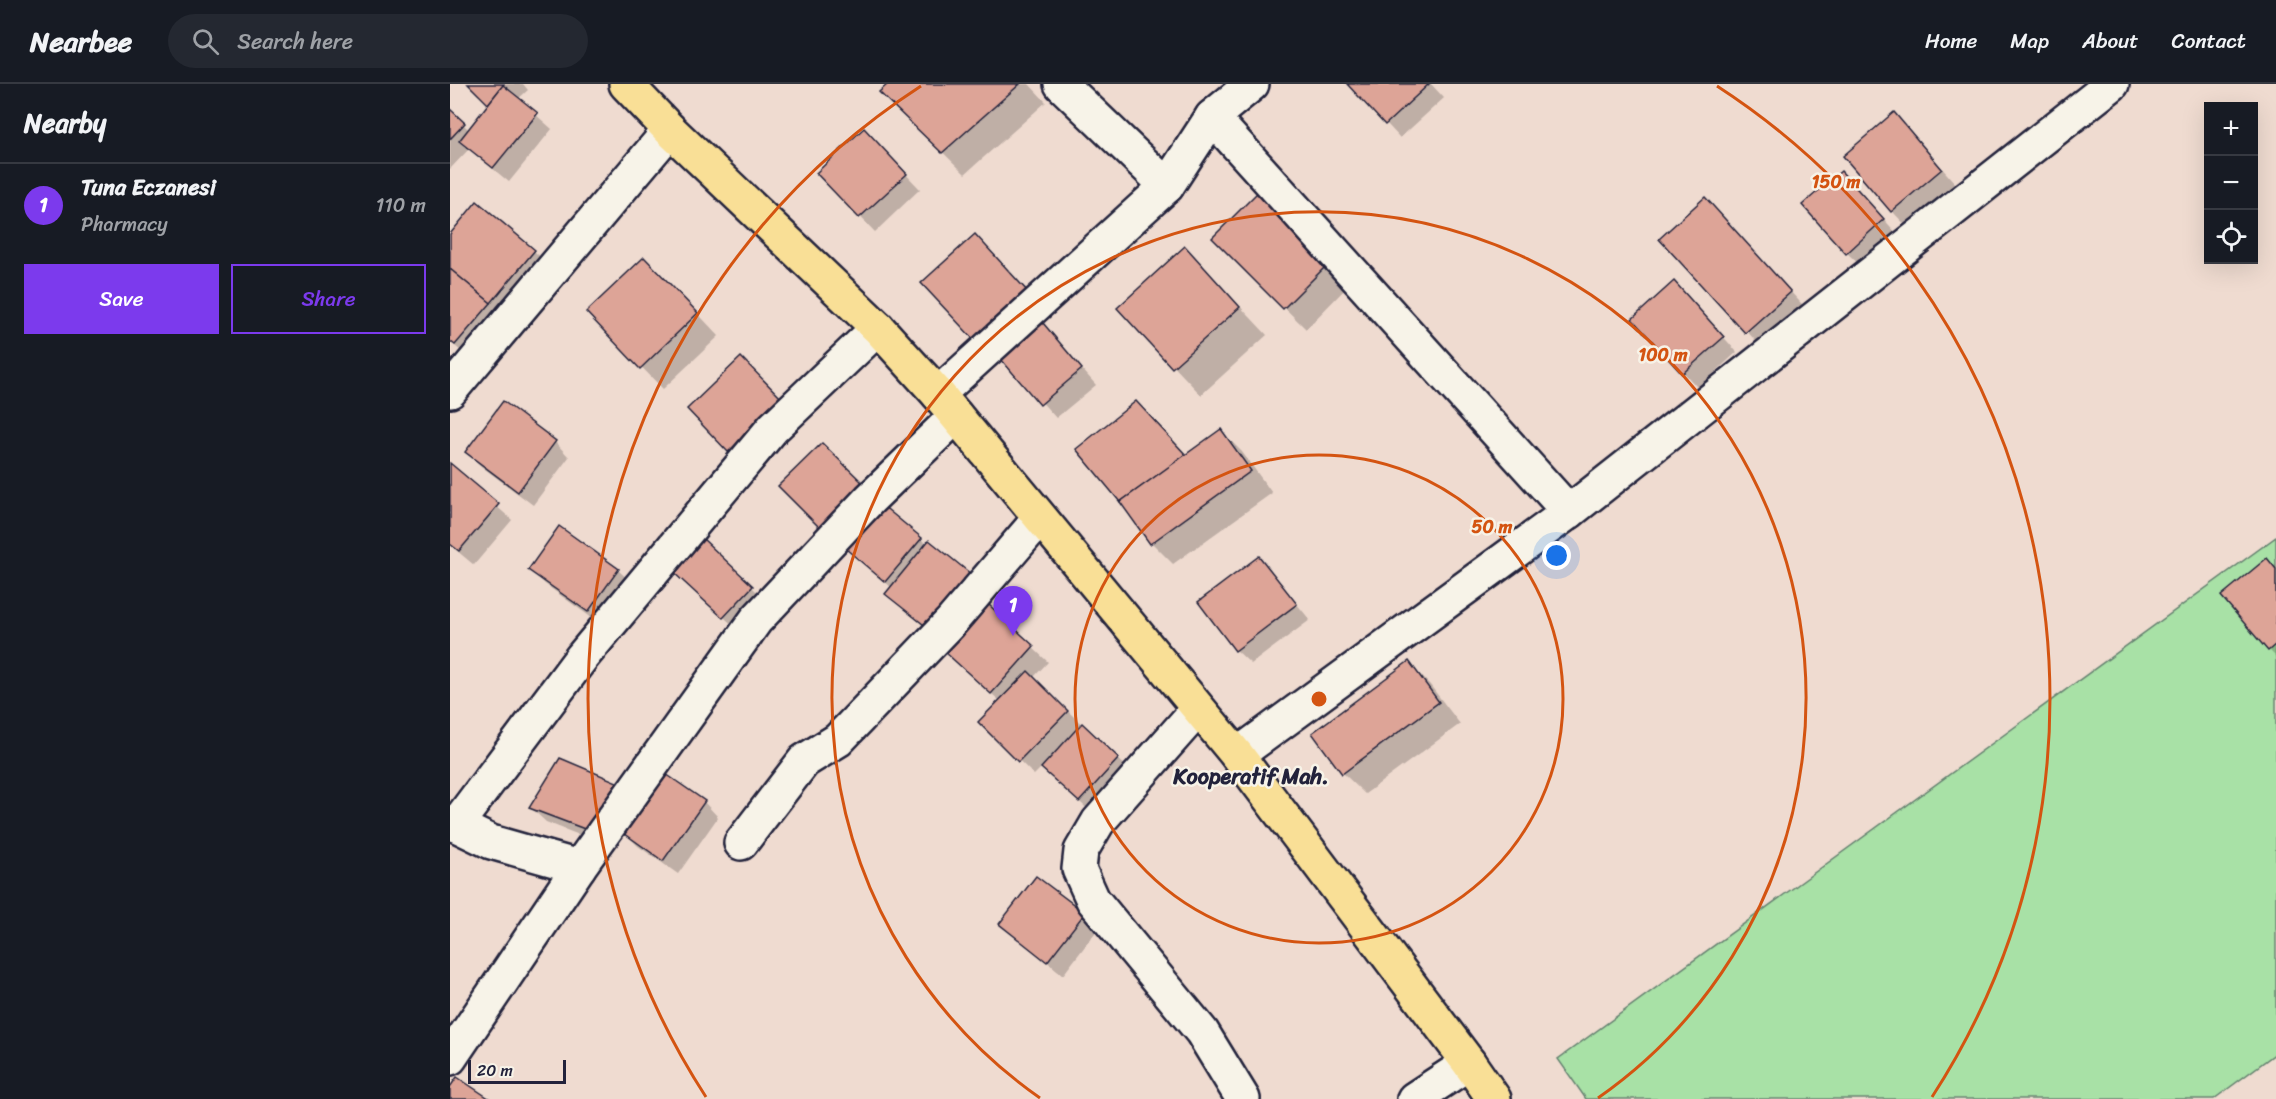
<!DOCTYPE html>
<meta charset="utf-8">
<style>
:root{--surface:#171b24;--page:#242831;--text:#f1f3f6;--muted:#9ea1a6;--line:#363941;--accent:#7c3aed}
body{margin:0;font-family:Sriracha,sans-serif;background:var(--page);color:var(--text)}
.controls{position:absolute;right:18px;top:18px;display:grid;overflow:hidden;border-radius:0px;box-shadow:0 6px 24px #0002}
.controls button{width:54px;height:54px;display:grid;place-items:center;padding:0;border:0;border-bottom:2px solid var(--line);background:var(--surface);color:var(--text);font:30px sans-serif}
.scale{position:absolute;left:18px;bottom:15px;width:98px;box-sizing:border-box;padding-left:6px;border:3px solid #22223b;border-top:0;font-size:16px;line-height:21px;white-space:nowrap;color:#22223b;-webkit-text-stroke:4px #f7f3e8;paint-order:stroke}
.you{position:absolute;left:1107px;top:472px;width:21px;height:21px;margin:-15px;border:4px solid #fff;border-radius:50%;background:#1a73e8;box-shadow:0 0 0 9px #1a73e833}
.badge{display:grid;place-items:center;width:39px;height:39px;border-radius:50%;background:var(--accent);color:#fff;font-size:20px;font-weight:700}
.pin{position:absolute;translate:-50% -50px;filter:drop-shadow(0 2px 3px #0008)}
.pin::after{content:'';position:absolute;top:32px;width:21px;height:18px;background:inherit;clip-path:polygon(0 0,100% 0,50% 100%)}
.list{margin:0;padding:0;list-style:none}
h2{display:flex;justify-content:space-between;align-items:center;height:78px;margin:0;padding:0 24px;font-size:26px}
h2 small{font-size:20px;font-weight:400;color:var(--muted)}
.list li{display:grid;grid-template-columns:39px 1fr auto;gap:18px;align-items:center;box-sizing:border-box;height:84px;padding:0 24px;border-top:2px solid var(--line)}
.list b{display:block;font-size:22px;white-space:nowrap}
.list p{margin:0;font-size:20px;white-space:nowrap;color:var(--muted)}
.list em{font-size:20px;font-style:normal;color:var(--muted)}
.actions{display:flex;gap:12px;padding:18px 24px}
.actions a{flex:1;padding:14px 0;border:2px solid var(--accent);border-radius:0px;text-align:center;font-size:21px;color:var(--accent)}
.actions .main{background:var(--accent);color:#fff}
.icon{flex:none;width:33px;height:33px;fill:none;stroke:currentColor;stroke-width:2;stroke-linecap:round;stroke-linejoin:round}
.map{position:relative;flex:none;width:1826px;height:1015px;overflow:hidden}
header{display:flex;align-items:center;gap:36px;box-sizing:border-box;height:84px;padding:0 30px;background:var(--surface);border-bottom:2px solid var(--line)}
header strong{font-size:28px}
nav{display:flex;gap:33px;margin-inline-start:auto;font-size:21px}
.search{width:420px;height:54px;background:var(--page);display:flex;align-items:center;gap:15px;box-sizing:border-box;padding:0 21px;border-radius:33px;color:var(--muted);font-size:22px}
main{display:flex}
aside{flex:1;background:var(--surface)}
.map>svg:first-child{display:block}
</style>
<header>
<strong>Nearbee</strong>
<div class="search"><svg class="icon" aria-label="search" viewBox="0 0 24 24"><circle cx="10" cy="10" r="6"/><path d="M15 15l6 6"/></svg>Search here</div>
<nav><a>Home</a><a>Map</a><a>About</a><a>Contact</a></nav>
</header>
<main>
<aside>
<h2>Nearby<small></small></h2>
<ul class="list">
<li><span class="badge">1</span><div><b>Tuna Eczanesi</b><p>Pharmacy</p></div><em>110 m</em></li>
</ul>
<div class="actions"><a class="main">Save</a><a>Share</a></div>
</aside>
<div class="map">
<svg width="1826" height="1015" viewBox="0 0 1826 1015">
<rect width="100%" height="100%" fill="#efdbd0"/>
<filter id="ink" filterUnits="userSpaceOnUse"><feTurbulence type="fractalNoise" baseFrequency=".0167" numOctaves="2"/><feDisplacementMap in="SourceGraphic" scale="12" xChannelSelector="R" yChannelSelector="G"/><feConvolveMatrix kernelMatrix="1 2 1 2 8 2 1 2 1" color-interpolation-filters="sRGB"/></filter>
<g filter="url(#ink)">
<polygon fill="#a8e1a6" stroke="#658270" stroke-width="1.5" points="1826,453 1826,969 1764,1015 1136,1015 1108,975"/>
<g fill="#0003">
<polygon points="21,0 73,0 78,6 68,15 102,45 59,98 19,65 0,85 0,27 19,46 40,20"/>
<polygon points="440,0 579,0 596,18 515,90 431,8"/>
<polygon points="900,0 981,0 994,14 950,54"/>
<polygon points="1444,30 1512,107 1463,149 1442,127"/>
<polygon points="428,61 470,105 425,148 368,89"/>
<polygon points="1405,103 1448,151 1412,183 1397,169"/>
<polygon points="808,110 899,201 856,245 764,154"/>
<polygon points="1255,115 1361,230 1318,270 1211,155"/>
<polygon points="0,153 84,167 106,188 21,275 0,258"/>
<polygon points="735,164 817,251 751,311 669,224"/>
<polygon points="547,174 600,231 591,239 646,301 606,334 553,275 549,278 527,257"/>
<polygon points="216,196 269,252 213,305 138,228"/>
<polygon points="1238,214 1287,268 1248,304 1184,235"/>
<polygon points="239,325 346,331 294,381"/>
<polygon points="771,347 792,368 822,409 723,480 702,459 629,365 736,372"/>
<polygon points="105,358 119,373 83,421 31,382 17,368"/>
<polygon points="0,381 62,436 24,481 0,461"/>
<polygon points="471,455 477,461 493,558 452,524 437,510 442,504 398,465"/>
<polygon points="809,474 860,536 801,580 786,566"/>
<polygon points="80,485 168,486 183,500 153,542 95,500"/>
<polygon points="1826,486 1826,573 1819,566"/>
<polygon points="239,501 302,503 316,517 289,547"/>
<polygon points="538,522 598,578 583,594 683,689 645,732 592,683 584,691 530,638 550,617 511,583"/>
<polygon points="959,579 980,601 1010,640 915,710 893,689"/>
<polygon points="166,700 181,714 155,761 96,738 81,724"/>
<polygon points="254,718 268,733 228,790 188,762 173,747"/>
<polygon points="634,830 648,845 613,891 551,839"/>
</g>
<g fill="#dda497" stroke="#22223b" stroke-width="1.5">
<polygon points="18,0 54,0 38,20"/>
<polygon points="438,0 570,0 492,69 429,8"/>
<polygon points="897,0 979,0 935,41"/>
<polygon points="53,1 88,29 43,84 9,57"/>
<polygon points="0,25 15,39 0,55"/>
<polygon points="1444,28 1492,85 1441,128 1393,72"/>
<polygon points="414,44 457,90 409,134 366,89"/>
<polygon points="1391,87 1434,135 1396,170 1352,121"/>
<polygon points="808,108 879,179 833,225 762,154"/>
<polygon points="1255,113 1341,208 1295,249 1209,155"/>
<polygon points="27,117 85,166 41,219 0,185 0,150"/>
<polygon points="525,150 579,209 526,258 471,199"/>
<polygon points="735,162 790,223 722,284 667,224"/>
<polygon points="194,173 248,229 190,285 136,228"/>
<polygon points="0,185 41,219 5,261 0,257"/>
<polygon points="1224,197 1274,253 1232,290 1182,235"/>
<polygon points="593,239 632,285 590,321 550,274"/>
<polygon points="291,273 333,316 278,368 237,325"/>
<polygon points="53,317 106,357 68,408 15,368"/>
<polygon points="686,317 736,371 670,418 626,365"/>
<polygon points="771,345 801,387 700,460 670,418"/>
<polygon points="372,359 416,402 372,446 328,402"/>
<polygon points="0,379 49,420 9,467 0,460"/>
<polygon points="432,421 472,454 435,498 396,465"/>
<polygon points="109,442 169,485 138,528 78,486"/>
<polygon points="252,454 303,502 273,534 222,487"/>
<polygon points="479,456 521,490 478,544 435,510"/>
<polygon points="809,472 847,520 785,567 748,518"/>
<polygon points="1817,474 1826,485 1826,560 1818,567 1771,512"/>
<polygon points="538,520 584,562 541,610 495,568"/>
<polygon points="959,577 989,618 892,690 862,649"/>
<polygon points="578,587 618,627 568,678 528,638"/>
<polygon points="632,639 669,674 629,718 591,684"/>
<polygon points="110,674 167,698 140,747 79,724"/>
<polygon points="213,688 255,717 213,777 171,747"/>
<polygon points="586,792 635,829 597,878 549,840"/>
<polygon points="7,993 40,1015 0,1015 0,1003"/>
</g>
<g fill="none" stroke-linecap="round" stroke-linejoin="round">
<g stroke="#22223b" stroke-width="38">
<g id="minor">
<polyline points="611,0 717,102"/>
<polyline points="762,33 1119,428"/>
<polyline points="0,307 220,46"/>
<polyline points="488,310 717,102 762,33 802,0"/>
<polyline points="748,625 648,738 631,767 629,785 643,816 752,948 793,1015"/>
<polyline points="787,671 1119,428 1662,0"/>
<polyline points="0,738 41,758 129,783"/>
<polyline points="6,741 132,573 323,344 428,244"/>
<polyline points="291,759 354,677 388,656 500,539 590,434"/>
<polyline points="0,974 129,783 306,536 420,415 506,332"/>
<polyline points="964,1015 1019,979"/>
</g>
</g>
<g stroke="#22223b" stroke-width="38">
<polyline id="major" points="176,0 220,46 428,244 488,310 787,671 1019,979 1044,1015"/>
</g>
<use href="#minor" stroke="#f7f3e8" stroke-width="33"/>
<use href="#major" stroke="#f9df96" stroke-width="33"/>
</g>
</g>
<g fill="none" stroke="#d45411" stroke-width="3">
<circle cx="869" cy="615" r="244"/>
<path d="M590 1014A487 487 0 1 1 1148 1014"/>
<path d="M256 1013A731 731 0 0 1 471 2M1267 2A731 731 0 0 1 1482 1013"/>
</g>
<g text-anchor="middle" stroke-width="5" stroke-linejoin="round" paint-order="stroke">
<g font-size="22" font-weight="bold" fill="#22223b" stroke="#f7f3e8">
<text x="801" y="700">Kooperatif Mah.</text>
</g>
</g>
<circle cx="869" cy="615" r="9" fill="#d45411" stroke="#f7f3e8" stroke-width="3"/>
<g font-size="18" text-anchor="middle" font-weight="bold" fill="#d45411" stroke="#f7f3e8" stroke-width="5" stroke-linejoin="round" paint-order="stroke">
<text x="1386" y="104">150 m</text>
<text x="1213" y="277">100 m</text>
<text x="1042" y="449">50 m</text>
</g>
</svg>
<div class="controls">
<button>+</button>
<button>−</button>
<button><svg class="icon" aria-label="locate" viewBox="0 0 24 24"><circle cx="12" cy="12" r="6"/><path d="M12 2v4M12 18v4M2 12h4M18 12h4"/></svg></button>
</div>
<div class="scale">20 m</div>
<div class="you"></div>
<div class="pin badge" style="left:563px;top:552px">1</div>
</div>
</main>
